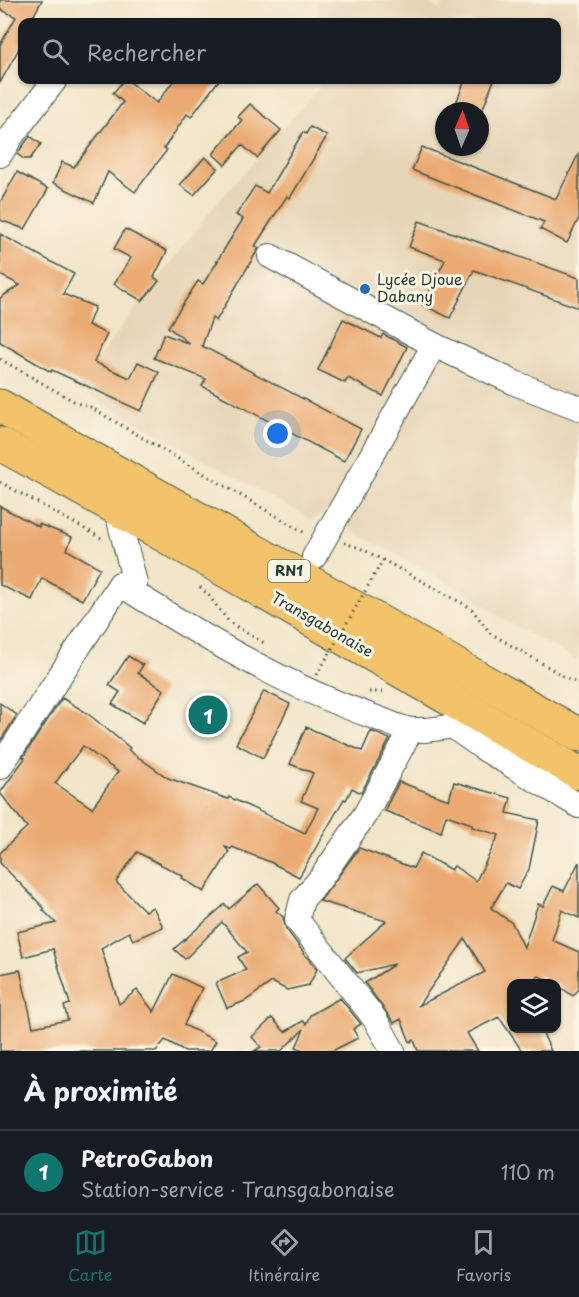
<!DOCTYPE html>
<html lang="fr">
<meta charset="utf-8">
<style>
:root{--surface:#171b24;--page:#20242c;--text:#f1f3f6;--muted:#9ea1a6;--line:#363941;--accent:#0f766e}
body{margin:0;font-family:"Playpen Sans",sans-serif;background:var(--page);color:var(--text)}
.controls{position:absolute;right:18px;bottom:18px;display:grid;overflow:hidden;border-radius:12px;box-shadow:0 2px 4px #0004}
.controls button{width:54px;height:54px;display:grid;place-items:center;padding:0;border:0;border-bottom:2px solid var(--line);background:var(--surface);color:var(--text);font:30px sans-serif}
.compass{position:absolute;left:435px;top:102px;width:54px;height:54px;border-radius:50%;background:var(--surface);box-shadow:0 2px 4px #0004;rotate:2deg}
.you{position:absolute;left:278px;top:434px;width:21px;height:21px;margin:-15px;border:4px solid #fff;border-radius:50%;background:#1a73e8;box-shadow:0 0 0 9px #1a73e833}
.badge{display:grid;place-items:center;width:39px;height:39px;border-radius:50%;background:var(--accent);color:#fff;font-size:20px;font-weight:700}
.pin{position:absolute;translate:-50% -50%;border:3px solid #fff;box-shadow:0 2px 6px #0006}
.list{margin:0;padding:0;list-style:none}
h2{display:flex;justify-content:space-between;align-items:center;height:78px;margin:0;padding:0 24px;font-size:26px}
h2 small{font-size:20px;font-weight:400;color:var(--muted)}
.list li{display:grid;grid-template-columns:39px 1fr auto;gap:18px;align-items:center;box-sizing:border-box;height:84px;padding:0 24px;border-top:2px solid var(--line)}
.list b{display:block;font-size:22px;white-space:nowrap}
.list p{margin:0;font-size:20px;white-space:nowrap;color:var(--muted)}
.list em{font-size:20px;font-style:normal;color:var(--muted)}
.icon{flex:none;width:33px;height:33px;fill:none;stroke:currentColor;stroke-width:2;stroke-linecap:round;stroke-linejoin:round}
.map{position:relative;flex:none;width:579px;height:1051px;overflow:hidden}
.search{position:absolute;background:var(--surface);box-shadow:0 2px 4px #0004;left:18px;right:18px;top:18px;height:66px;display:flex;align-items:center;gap:15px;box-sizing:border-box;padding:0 21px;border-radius:12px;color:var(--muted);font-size:22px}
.sheet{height:162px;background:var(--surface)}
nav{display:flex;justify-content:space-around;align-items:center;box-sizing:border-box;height:84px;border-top:2px solid var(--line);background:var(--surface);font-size:16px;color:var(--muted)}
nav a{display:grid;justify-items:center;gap:3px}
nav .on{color:var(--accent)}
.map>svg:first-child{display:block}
</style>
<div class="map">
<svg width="579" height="1051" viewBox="0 0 579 1051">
<rect width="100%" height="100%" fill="#fcf5e5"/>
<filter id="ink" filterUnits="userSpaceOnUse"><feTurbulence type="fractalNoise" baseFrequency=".0167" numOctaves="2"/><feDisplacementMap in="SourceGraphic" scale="12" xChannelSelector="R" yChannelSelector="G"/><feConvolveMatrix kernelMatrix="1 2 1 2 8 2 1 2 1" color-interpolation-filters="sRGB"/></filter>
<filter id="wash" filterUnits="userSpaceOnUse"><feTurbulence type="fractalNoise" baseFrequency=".008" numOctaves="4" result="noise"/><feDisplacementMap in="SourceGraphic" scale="24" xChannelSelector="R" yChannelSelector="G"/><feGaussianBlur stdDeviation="1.35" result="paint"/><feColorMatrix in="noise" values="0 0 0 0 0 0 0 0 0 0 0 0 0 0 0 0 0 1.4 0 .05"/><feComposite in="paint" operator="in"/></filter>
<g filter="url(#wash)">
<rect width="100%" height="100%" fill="#f2e5c9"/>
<path fill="#e7d5b7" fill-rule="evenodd" d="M 318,0 L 426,0 L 440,10 L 446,0 L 579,0 L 579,661 L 509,623 L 466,593 L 347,528 L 324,514 L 311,519 L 78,390 L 90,368 L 212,209 L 318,89 L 318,80 L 556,80 L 556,22 L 318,22 ZM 444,111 L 480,111 L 480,147 L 444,147 Z"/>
<g id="blocks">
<g fill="#ebaa72" fill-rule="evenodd">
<polygon points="0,0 42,0 30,22 22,22 22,43 0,83 0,45 16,17 0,9"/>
<polygon points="124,80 127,80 157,103 174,80 219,80 191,117 187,114 164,148 167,150 135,192 108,172 94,203 53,183 62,162 74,167 123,102 113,93"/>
<polygon points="465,80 494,80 482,111 453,111"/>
<polygon points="250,104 281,130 257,158 242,145 225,165 213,154 242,120 238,117"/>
<polygon points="310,127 327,136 290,198 287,196 255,246 259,248 257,251 216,321 212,318 202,346 361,429 344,461 202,386 206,379 154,358 164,334 190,344 168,327 198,281 203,284 218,261 217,261 243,219 236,215 255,186 267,193 303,132 306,134"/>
<polygon points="30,136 41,144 30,159 24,159 17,154"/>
<polygon points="422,147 556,199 579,153 579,218 567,243 540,229 544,222 412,170"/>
<polygon points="205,157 218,168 194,195 180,185"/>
<polygon points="17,172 48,189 25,229 0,220 0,203"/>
<polygon points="419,221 579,278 579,308 474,270 450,318 423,305 445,260 409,247"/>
<polygon points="125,229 167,251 154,277 159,281 142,301 114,284 131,258 114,249"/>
<polygon points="0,234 74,274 63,294 95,307 88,325 107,334 94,362 130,378 138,362 159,372 141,411 52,370 51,372 0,342 0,298 20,285 0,275"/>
<polygon points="343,319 381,338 383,334 407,347 383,396 348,378 345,383 318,370"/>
<polygon points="0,506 39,527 39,524 72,537 67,550 100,568 82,600 42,578 32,600 0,585"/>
<polygon points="128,656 143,665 138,673 164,690 143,723 112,704 120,692 109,685"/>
<polygon points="264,691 290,704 263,758 236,744"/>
<path d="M 62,698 L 87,713 L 130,748 L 128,750 L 168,778 L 228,799 L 229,797 L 305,833 L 318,808 L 301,801 L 313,773 L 290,764 L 306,727 L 362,751 L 371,731 L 390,739 L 361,793 L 352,788 L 346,800 L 344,799 L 299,877 L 270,862 L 232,847 L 231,849 L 225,847 L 229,852 L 204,892 L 182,878 L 183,876 L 137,852 L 116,882 L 145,911 L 153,907 L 163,927 L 133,940 L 129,932 L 101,948 L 119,1004 L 137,990 L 154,1012 L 173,974 L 202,988 L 184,1025 L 216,1041 L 210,1051 L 185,1051 L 165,1040 L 156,1051 L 0,1051 L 0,974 L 20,970 L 33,1027 L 68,1020 L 64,1006 L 70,1004 L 53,949 L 23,957 L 17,932 L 56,923 L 43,910 L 45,909 L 0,863 L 0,853 L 27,827 L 0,793 L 25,758 L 23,757 ZM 83,746 L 118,772 L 92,808 L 55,783 Z"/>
<polygon points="0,703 17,715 1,740 0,740"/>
<path d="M 399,782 L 449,800 L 454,782 L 511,798 L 507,813 L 539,820 L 529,869 L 518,889 L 506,883 L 491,908 L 512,923 L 524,947 L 538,904 L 543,906 L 553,886 L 564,891 L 579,862 L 579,918 L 562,910 L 552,940 L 579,952 L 579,989 L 573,996 L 556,984 L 539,976 L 526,984 L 512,984 L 512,1029 L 541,1029 L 551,1051 L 522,1051 L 499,1017 L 467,1033 L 478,1051 L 418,1051 L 414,1040 L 410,1042 L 401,1019 L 394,1023 L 365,983 L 395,964 L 357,973 L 345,958 L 386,921 L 320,901 L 359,848 L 413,868 L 421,853 L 451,870 L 454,866 L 476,881 L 499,835 L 472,827 L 472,824 L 446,815 L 441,832 L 385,811 L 387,805 ZM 465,939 L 485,972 L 418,1006 Z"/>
<polygon points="258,884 279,908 276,911 283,917 286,929 304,953 303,954 309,958 317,969 309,985 287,990 272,982 245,1001 227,1008 216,983 246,970 238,957 247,952 222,922 185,959 174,949 225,904 229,909"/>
<polygon points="340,998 361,1024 353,1029 358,1038 332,1051 305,1051 296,1047 304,1029 281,1051 254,1051 261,1047 252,1037 272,1018 285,1032 303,1021 306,1024 310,1015"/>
</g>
</g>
</g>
<g filter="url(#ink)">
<use href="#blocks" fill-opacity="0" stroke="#3f564a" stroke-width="1.5"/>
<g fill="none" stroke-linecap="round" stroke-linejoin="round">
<g stroke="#3f564a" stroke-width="26">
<g id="minor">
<polyline points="0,155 11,137 55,80"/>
<polyline points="270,256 434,345 515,383 579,408"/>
<path d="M 116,508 L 135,583 L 120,584 C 199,635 286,686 374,717 C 386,721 401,729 413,730 C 437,731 461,724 484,718"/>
<polyline points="314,557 434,345"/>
<polyline points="452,726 483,748 579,806"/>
<polyline points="0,767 120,584"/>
<polyline points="393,1051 375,1019 297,920 302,900 321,878 366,813 411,730"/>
</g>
</g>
<g stroke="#3f564a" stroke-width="35">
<g id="highway">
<polyline points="0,406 579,735"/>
<polyline points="0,444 116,508 579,773"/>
</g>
</g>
<g stroke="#3f564a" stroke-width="3" stroke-dasharray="1.5 4.5" stroke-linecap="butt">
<polyline points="0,359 77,403 90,407 305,533"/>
<polyline points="0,482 103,539"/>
<polyline points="344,543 360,548 383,560 471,608 490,633 579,685"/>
<polyline points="200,587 209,596 229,622 264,643"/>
<polyline points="369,692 387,692"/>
</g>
<use href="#minor" stroke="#fff" stroke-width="24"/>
<use href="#highway" stroke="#f2c36a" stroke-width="33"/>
<polyline stroke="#3f564a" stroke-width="3" stroke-dasharray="1.5 4.5" stroke-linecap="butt" points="317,675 383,560"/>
</g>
</g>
<circle fill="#1f6fb2" stroke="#fcf5e5" stroke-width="2" cx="365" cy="289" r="6"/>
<g text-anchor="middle" stroke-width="6" stroke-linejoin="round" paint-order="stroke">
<rect fill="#fcf5e5" stroke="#617469" stroke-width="1.5" x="268" y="560" width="42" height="22" rx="4.5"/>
<g font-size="14" font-weight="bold" fill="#1f3d34">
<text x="289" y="576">RN1</text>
</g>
<g font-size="15" fill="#1f3d34" stroke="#fcf5e5" text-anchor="start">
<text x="377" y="285">Lycée Djoue<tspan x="377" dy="17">Dabany</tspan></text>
</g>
<g font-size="15" fill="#1f3d34" stroke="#fcf5e5">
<text transform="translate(322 625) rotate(30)" y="5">Transgabonaise</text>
</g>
</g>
</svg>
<div class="controls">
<button><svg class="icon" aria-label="layers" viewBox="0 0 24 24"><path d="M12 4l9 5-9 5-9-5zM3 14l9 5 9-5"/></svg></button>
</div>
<svg class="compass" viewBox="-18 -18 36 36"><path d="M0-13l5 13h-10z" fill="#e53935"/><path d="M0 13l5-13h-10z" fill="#9ea1a6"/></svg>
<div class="you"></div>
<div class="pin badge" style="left:208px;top:715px">1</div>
<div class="search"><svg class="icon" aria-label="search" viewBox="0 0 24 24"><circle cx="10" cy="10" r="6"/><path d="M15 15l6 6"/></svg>Rechercher</div>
</div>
<section class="sheet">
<h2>À proximité<small></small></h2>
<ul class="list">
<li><span class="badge">1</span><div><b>PetroGabon</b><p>Station-service · Transgabonaise</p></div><em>110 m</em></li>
</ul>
</section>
<nav>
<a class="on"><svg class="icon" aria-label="map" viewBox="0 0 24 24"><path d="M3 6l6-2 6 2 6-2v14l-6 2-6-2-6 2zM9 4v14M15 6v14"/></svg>Carte</a>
<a><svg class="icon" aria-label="directions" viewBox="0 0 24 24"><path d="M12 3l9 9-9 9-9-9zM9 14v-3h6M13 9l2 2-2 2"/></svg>Itinéraire</a>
<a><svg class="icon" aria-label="saved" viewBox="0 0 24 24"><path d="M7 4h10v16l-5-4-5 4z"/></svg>Favoris</a>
</nav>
